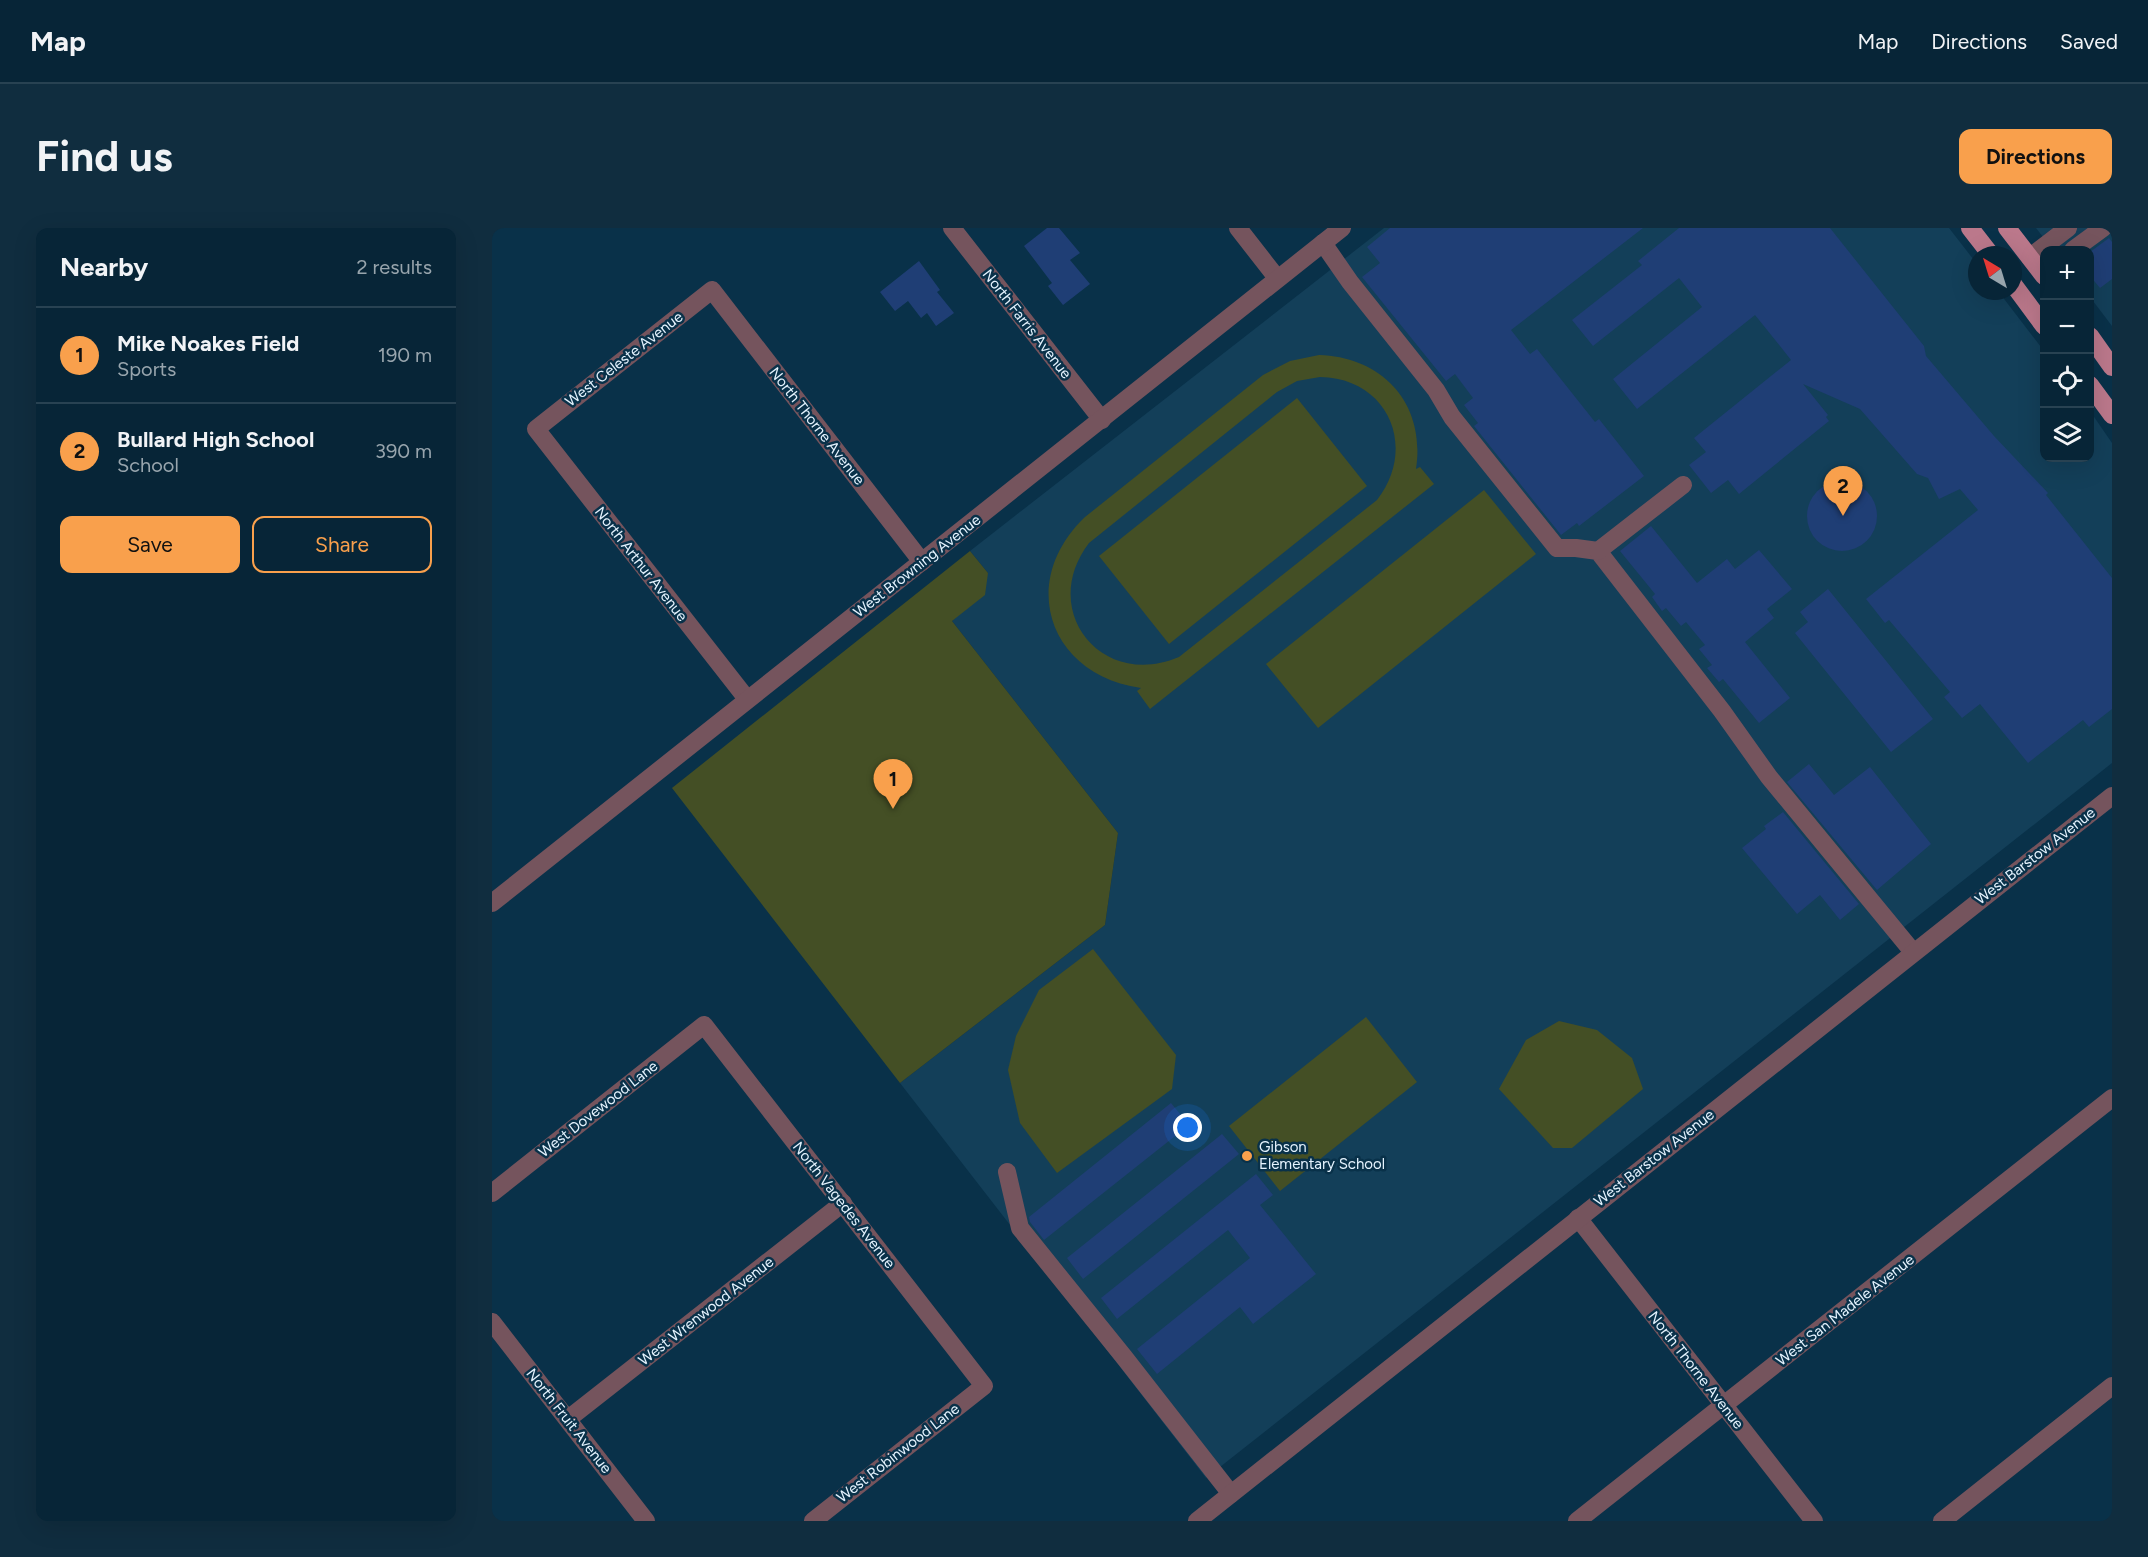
<!DOCTYPE html>
<meta charset="utf-8">
<style>
:root{--surface:#072537;--page:#102d3f;--text:#f1f3f6;--muted:#98a5ad;--line:#284252;--accent:#f9a04c}
body{margin:0;font-family:Figtree,sans-serif;background:var(--page);color:var(--text)}
.controls{position:absolute;right:18px;top:18px;display:grid;overflow:hidden;border-radius:12px;box-shadow:0 6px 24px #0002}
.controls button{width:54px;height:54px;display:grid;place-items:center;padding:0;border:0;border-bottom:2px solid var(--line);background:var(--surface);color:var(--text);font:30px sans-serif}
.compass{position:absolute;left:1476px;top:18px;width:54px;height:54px;border-radius:50%;background:var(--surface);box-shadow:0 6px 24px #0002;rotate:322deg}
.you{position:absolute;left:696px;top:900px;width:21px;height:21px;margin:-15px;border:4px solid #fff;border-radius:50%;background:#1a73e8;box-shadow:0 0 0 9px #1a73e833}
.badge{display:grid;place-items:center;width:39px;height:39px;border-radius:50%;background:var(--accent);color:#111;font-size:20px;font-weight:700}
.pin{position:absolute;translate:-50% -50px;filter:drop-shadow(0 2px 3px #0008)}
.pin::after{content:'';position:absolute;top:32px;width:21px;height:18px;background:inherit;clip-path:polygon(0 0,100% 0,50% 100%)}
.list{margin:0;padding:0;list-style:none}
h2{display:flex;justify-content:space-between;align-items:center;height:78px;margin:0;padding:0 24px;font-size:26px}
h2 small{font-size:20px;font-weight:400;color:var(--muted)}
.list li{display:grid;grid-template-columns:39px 1fr auto;gap:18px;align-items:center;box-sizing:border-box;height:96px;padding:0 24px;border-top:2px solid var(--line)}
.list b{display:block;font-size:22px;white-space:nowrap}
.list p{margin:0;font-size:20px;white-space:nowrap;color:var(--muted)}
.list em{font-size:20px;font-style:normal;color:var(--muted)}
.actions{display:flex;gap:12px;padding:18px 24px}
.actions a{flex:1;padding:14px 0;border:2px solid var(--accent);border-radius:12px;text-align:center;font-size:21px;color:var(--accent)}
.actions .main{background:var(--accent);color:#111}
.icon{flex:none;width:33px;height:33px;fill:none;stroke:currentColor;stroke-width:2;stroke-linecap:round;stroke-linejoin:round}
.map{position:relative;flex:none;width:1620px;height:1293px;overflow:hidden;border-radius:12px}
header{display:flex;align-items:center;gap:36px;box-sizing:border-box;height:84px;padding:0 30px;background:var(--surface);border-bottom:2px solid var(--line)}
header strong{font-size:28px}
nav{display:flex;gap:33px;margin-inline-start:auto;font-size:21px}
.intro{display:flex;align-items:center;justify-content:space-between;box-sizing:border-box;height:144px;padding:0 36px}
h1{margin:0;font-size:42px}
.button{padding:15px 27px;border-radius:12px;background:var(--accent);color:#111;font-size:21px;font-weight:700}
main{display:flex;gap:36px;padding:0 36px}
aside{flex:1;background:var(--surface);border-radius:12px;box-shadow:0 6px 24px #0002}
.map>svg:first-child{display:block}
</style>
<header>
<strong>Map</strong>
<nav><a>Map</a><a>Directions</a><a>Saved</a></nav>
</header>
<div class="intro"><h1>Find us</h1><a class="button">Directions</a></div>
<main>
<aside>
<h2>Nearby<small>2 results</small></h2>
<ul class="list">
<li><span class="badge">1</span><div><b>Mike Noakes Field</b><p>Sports</p></div><em>190 m</em></li>
<li><span class="badge">2</span><div><b>Bullard High School</b><p>School</p></div><em>390 m</em></li>
</ul>
<div class="actions"><a class="main">Save</a><a>Share</a></div>
</aside>
<div class="map">
<svg width="1620" height="1293" viewBox="0 0 1620 1293">
<rect width="100%" height="100%" fill="#093149"/>
<g fill="#133f59">
<polygon points="892,0 1457,0 1485,36 1485,63 1506,63 1552,123 1552,230 1598,230 1598,183 1620,215 1620,535 714,1250 408,855 613,697 626,605 460,393 496,345 478,323"/>
<polygon points="1544,0 1620,0 1620,98 1598,69 1598,22 1561,22"/>
</g>
<g fill="#444f25" fill-rule="evenodd">
<path d="M 827,127 C 891,129 934,176 924,241 L 928,239 L 942,256 L 658,481 L 645,463 L 649,460 C 557,447 525,354 593,289 L 771,147 L 798,133 ZM 828,149 C 896,150 926,219 885,272 L 687,429 C 609,462 546,382 597,315 L 785,164 L 805,153 Z"/>
<polygon points="805,170 875,258 677,416 607,328"/>
<polygon points="992,262 1044,326 826,500 774,436"/>
<polygon points="478,323 496,345 493,367 460,393 626,605 613,697 408,855 180,560"/>
<polygon points="601,721 684,827 680,861 565,945 528,895 516,842 524,808 547,762"/>
<polygon points="874,789 925,854 788,963 737,898"/>
<polygon points="1067,793 1105,802 1140,830 1151,861 1080,920 1061,920 1007,861 1034,812"/>
</g>
<g fill="#1f3e75">
<polygon points="555,0 567,0 588,25 578,32 598,56 571,77 556,58 560,55 532,18"/>
<polygon points="898,0 1151,0 1019,102 1038,126 1045,121 1103,194 1107,191 1152,248 1087,298 1085,295 1069,307 982,198 986,195 972,177 981,170 963,146 954,153 870,49 888,35 875,19"/>
<polygon points="1187,0 1338,0 1432,118 1434,128 1502,208 1556,265 1554,267 1620,350 1620,481 1597,499 1591,492 1536,535 1488,476 1470,490 1452,469 1458,464 1397,392 1393,395 1374,371 1486,282 1468,261 1447,271 1436,250 1425,246 1368,181 1311,156 1336,187 1334,189 1337,193 1247,266 1236,252 1219,265 1197,237 1214,224 1202,210 1299,132 1288,118 1263,87 1145,181 1121,151 1210,79 1187,50 1101,118 1080,92 1150,37 1146,33"/>
<polygon points="1617,10 1620,14 1620,51 1608,60 1598,48 1598,24"/>
<polygon points="427,33 448,62 445,64 462,85 444,98 435,85 429,90 416,73 403,83 388,64"/>
<circle cx="1350" cy="288" r="35"/>
<polygon points="1159,298 1205,355 1235,331 1243,341 1267,322 1300,361 1275,381 1282,390 1253,414 1298,470 1267,495 1231,451 1227,454 1215,440 1220,437 1207,421 1213,417 1194,394 1189,398 1174,380 1170,383 1160,369 1163,366 1128,323"/>
<polygon points="1336,361 1441,491 1399,524 1303,405 1316,394 1308,384"/>
<polygon points="1317,536 1342,567 1378,539 1439,616 1385,662 1295,554"/>
<polygon points="1291,584 1367,676 1348,692 1328,667 1305,686 1250,620 1274,601 1272,598"/>
<polygon points="679,875 697,897 552,1012 538,994 537,989"/>
<polygon points="730,906 747,926 591,1051 575,1030"/>
<polygon points="764,946 781,967 768,977 824,1046 761,1096 748,1079 665,1146 645,1121 758,1030 736,1002 625,1091 609,1070"/>
</g>
<g fill="none" stroke-linecap="round" stroke-linejoin="round">
<g stroke="#75545d" stroke-width="18">
<polyline points="460,0 610,192"/>
<polyline points="746,0 785,50"/>
<polyline points="831,15 858,54 944,162 960,189 1065,320 1084,320 1106,323 1230,483 1277,549 1421,724"/>
<polyline points="1581,22 1611,0"/>
<polyline points="1538,29 1576,0"/>
<polyline points="1106,323 1191,257"/>
<polyline points="255,471 44,201 220,62 430,334"/>
<polyline points="0,675 850,0"/>
<polyline points="515,944 528,1000 632,1129 739,1266"/>
<polyline points="0,965 212,797 492,1158 321,1293"/>
<polyline points="1086,990 1322,1293"/>
<polyline points="0,1094 154,1293"/>
<polyline points="76,1191 351,975"/>
<polyline points="705,1293 1620,568"/>
<polyline points="1085,1293 1620,870"/>
<polyline points="1450,1293 1620,1158"/>
</g>
<g stroke="#bb788b" stroke-width="18">
<polyline points="1478,0 1499,27"/>
<polyline points="1515,0 1552,48"/>
<polyline points="1521,56 1552,98"/>
<polyline points="1598,108 1620,139"/>
<polyline points="1598,157 1620,187"/>
</g>
</g>
<circle fill="#f9a04c" stroke="#093149" stroke-width="2" cx="755" cy="928" r="6"/>
<g text-anchor="middle" stroke-width="5" stroke-linejoin="round" paint-order="stroke">
<g font-size="15" fill="#e5f3fe" stroke="#093149">
<text transform="translate(535 96) rotate(52)" y="5">North Farris Avenue</text>
<text transform="translate(132 131) rotate(-38)" y="5">West Celeste Avenue</text>
<text transform="translate(325 198) rotate(52)" y="5">North Thorne Avenue</text>
<text transform="translate(149 336) rotate(52)" y="5">North Arthur Avenue</text>
<text transform="translate(425 338) rotate(-38)" y="5">West Browning Avenue</text>
<text transform="translate(1543 628) rotate(-38)" y="5">West Barstow Avenue</text>
<text transform="translate(106 881) rotate(-38)" y="5">West Dovewood Lane</text>
<text transform="translate(1162 930) rotate(-38)" y="5">West Barstow Avenue</text>
<text transform="translate(352 977) rotate(52)" y="5">North Vagedes Avenue</text>
<text transform="translate(1353 1082) rotate(-38)" y="5">West San Madele Avenue</text>
<text transform="translate(214 1083) rotate(-38)" y="5">West Wrenwood Avenue</text>
<text transform="translate(1204 1142) rotate(52)" y="5">North Thorne Avenue</text>
<text transform="translate(77 1193) rotate(52)" y="5">North Fruit Avenue</text>
<text transform="translate(406 1225) rotate(-38)" y="5">West Robinwood Lane</text>
</g>
<g font-size="15" fill="#e5f3fe" stroke="#093149" text-anchor="start">
<text x="767" y="924">Gibson<tspan x="767" dy="17">Elementary School</tspan></text>
</g>
</g>
</svg>
<div class="controls">
<button>+</button>
<button>−</button>
<button><svg class="icon" aria-label="locate" viewBox="0 0 24 24"><circle cx="12" cy="12" r="6"/><path d="M12 2v4M12 18v4M2 12h4M18 12h4"/></svg></button>
<button><svg class="icon" aria-label="layers" viewBox="0 0 24 24"><path d="M12 4l9 5-9 5-9-5zM3 14l9 5 9-5"/></svg></button>
</div>
<svg class="compass" viewBox="-18 -18 36 36"><path d="M0-13l5 13h-10z" fill="#e53935"/><path d="M0 13l5-13h-10z" fill="#98a5ad"/></svg>
<div class="you"></div>
<div class="pin badge" style="left:401px;top:581px">1</div>
<div class="pin badge" style="left:1351px;top:288px">2</div>
</div>
</main>
